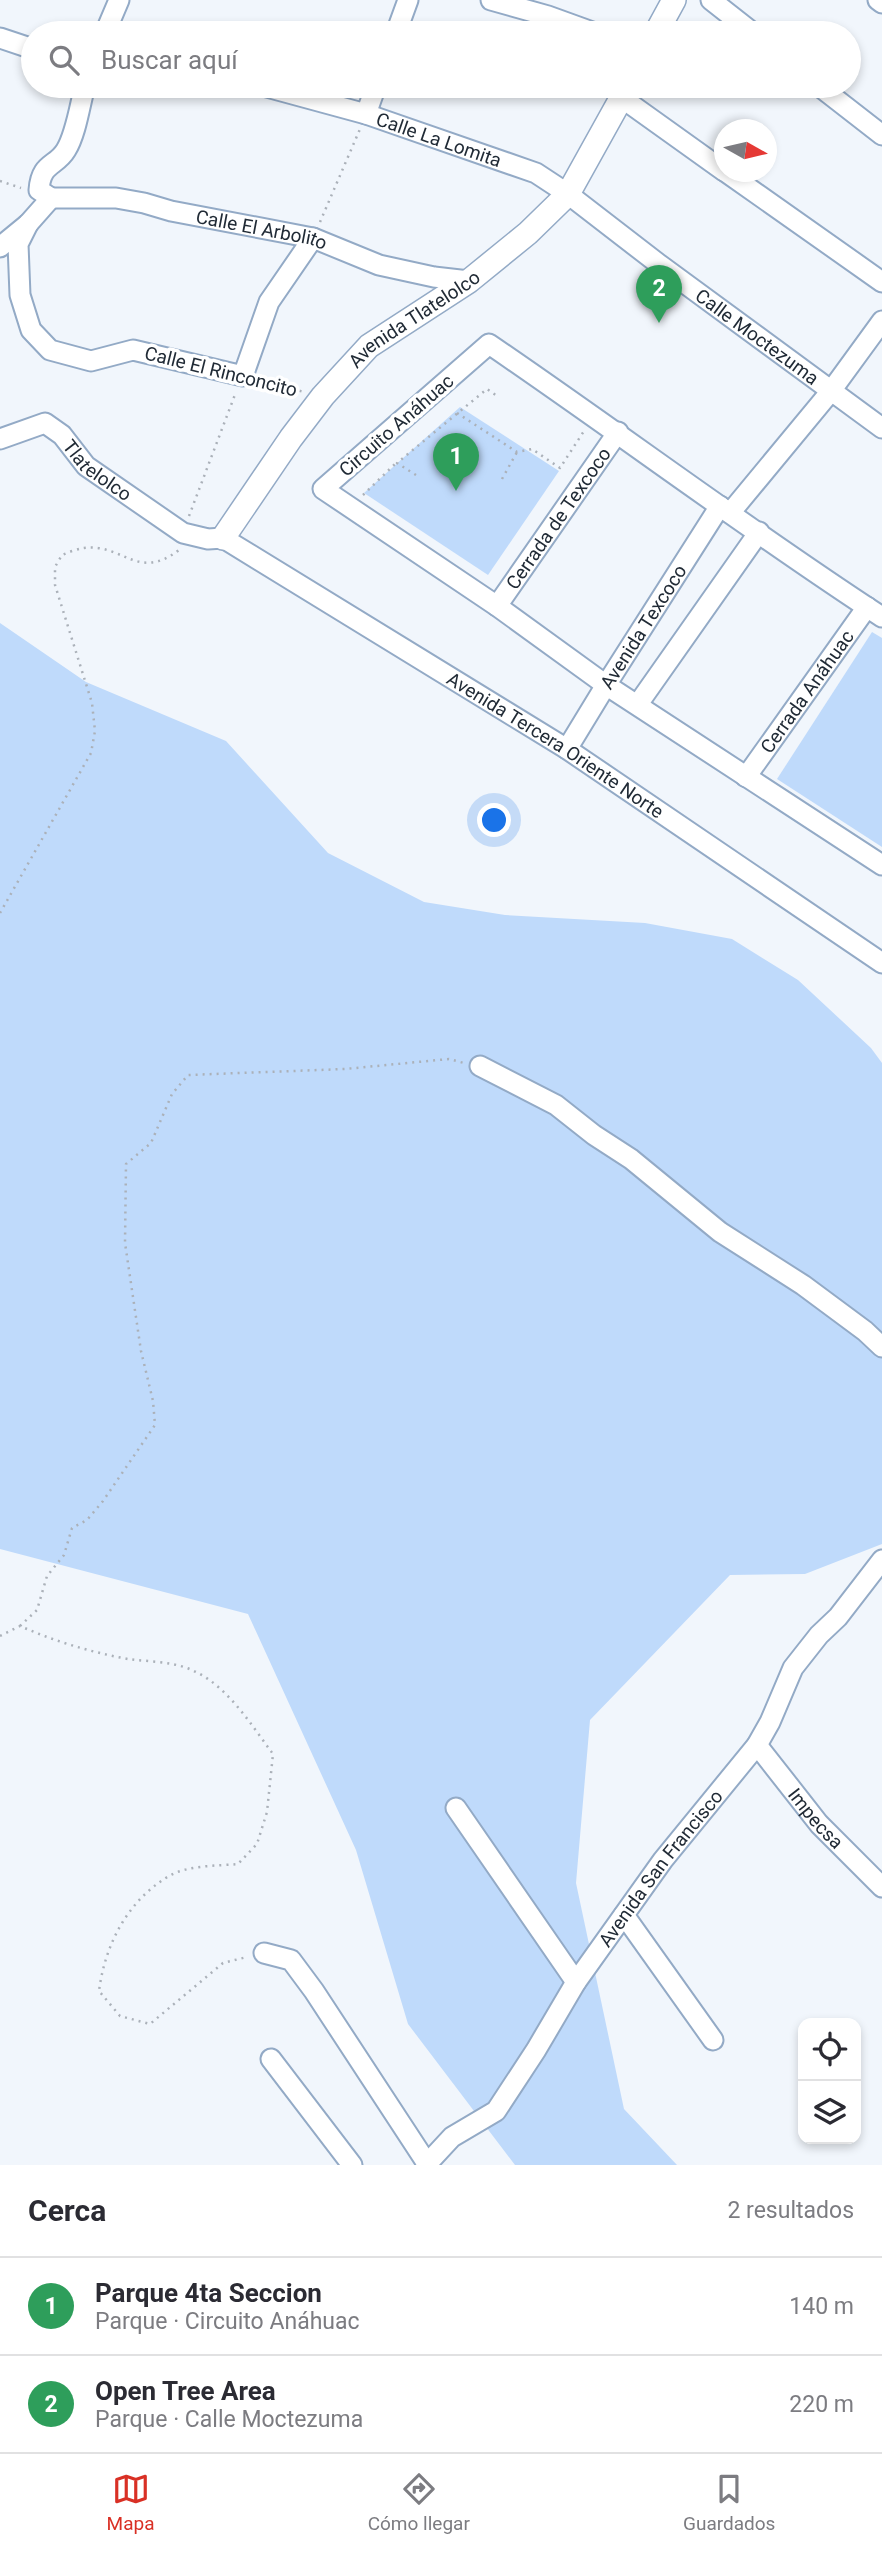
<!DOCTYPE html>
<html lang="es">
<meta charset="utf-8">
<style>
:root{--surface:#fff;--page:#f2f2f3;--text:#2b2b33;--muted:#7c7c81;--line:#e1e1e2;--accent:#d93025}
body{margin:0;font-family:Roboto,sans-serif;background:var(--page);color:var(--text)}
.controls{position:absolute;right:21px;bottom:21px;display:grid;overflow:hidden;border-radius:14px;box-shadow:0 4px 10px #0003}
.controls button{width:63px;height:63px;display:grid;place-items:center;padding:0;border:0;border-bottom:2px solid var(--line);background:var(--surface);color:var(--text);font:35px sans-serif}
.compass{position:absolute;left:714px;top:119px;width:63px;height:63px;border-radius:50%;background:var(--surface);box-shadow:0 4px 10px #0003;rotate:98deg}
.you{position:absolute;left:495px;top:821px;width:24px;height:24px;margin:-18px;border:5px solid #fff;border-radius:50%;background:#1a73e8;box-shadow:0 0 0 10px #1a73e833}
.badge{display:grid;place-items:center;width:46px;height:46px;border-radius:50%;background:var(--accent);color:#fff;font-size:23px;font-weight:700}
.pin{position:absolute;translate:-50% -58px;filter:drop-shadow(0 2px 4px #0008)}
.pin::after{content:'';position:absolute;top:37px;width:24px;height:21px;background:inherit;clip-path:polygon(0 0,100% 0,50% 100%)}
.list{margin:0;padding:0;list-style:none}
h2{display:flex;justify-content:space-between;align-items:center;height:91px;margin:0;padding:0 28px;font-size:30px}
h2 small{font-size:23px;font-weight:400;color:var(--muted)}
.list li{display:grid;grid-template-columns:46px 1fr auto;gap:21px;align-items:center;box-sizing:border-box;height:98px;padding:0 28px;border-top:2px solid var(--line)}
.list b{display:block;font-size:26px;white-space:nowrap}
.list p{margin:0;font-size:23px;white-space:nowrap;color:var(--muted)}
.list em{font-size:23px;font-style:normal;color:var(--muted)}
.icon{flex:none;width:38px;height:38px;fill:none;stroke:currentColor;stroke-width:2;stroke-linecap:round;stroke-linejoin:round}
.map{position:relative;flex:none;width:882px;height:2165px;overflow:hidden}
.search{position:absolute;background:var(--surface);box-shadow:0 4px 10px #0003;left:21px;right:21px;top:21px;height:77px;display:flex;align-items:center;gap:18px;box-sizing:border-box;padding:0 24px;border-radius:38px;color:var(--muted);font-size:26px}
.sheet{height:287px;background:var(--surface)}
nav{display:flex;justify-content:space-around;align-items:center;box-sizing:border-box;height:98px;border-top:2px solid var(--line);background:var(--surface);font-size:19px;color:var(--muted)}
nav a{display:grid;justify-items:center;gap:4px}
nav .on{color:var(--accent)}
.map>svg:first-child{display:block}
</style>
<div class="map">
<svg width="882" height="2165" viewBox="0 0 882 2165">
<rect width="100%" height="100%" fill="#f1f6fc"/>
<g fill="#bfdafb">
<polygon points="460,407 559,471 488,575 364,493"/>
<polygon points="0,623 86,682 226,741 328,853 424,902 505,915 645,923 732,939 798,980 871,1048 882,1063 882,1544 805,1574 730,1575 590,1720 576,1883 624,2109 677,2165 515,2165 408,2024 356,1850 248,1614 0,1549"/>
<polygon points="872,632 882,638 882,847 777,779"/>
</g>
<g fill="none" stroke-linecap="round" stroke-linejoin="round">
<g stroke="#93aac6" stroke-width="23">
<g id="minor">
<polyline points="491,0 548,16 595,33"/>
<polyline points="711,0 753,33"/>
<polyline points="878,0 882,3"/>
<polyline points="105,33 119,0"/>
<polyline points="396,33 408,0"/>
<polyline points="0,38 33,49"/>
<path id="s1" d="M 263,86 L 366,114 L 536,173 L 568,194 L 660,265 L 882,428"/>
<polyline points="819,86 882,135"/>
<polyline points="622,98 724,171"/>
<polyline points="366,114 376,86"/>
<polyline points="726,172 882,282"/>
<path id="s2" d="M 51,198 L 116,198 L 144,203 L 171,211 L 313,238 L 379,265 L 434,277 L 469,281"/>
<polyline points="28,224 18,244 20,295 31,330 50,350 91,361 133,350 243,376 269,302 313,238"/>
<path d="M 0,247 L 28,224 L 51,198 L 39,190 C 41,162 56,167 66,150 C 76,134 80,104 85,86"/>
<path id="s3" d="M 0,439 L 45,423 L 62,435 L 86,466 L 183,533 L 208,539 L 223,538 L 567,749 L 882,963"/>
<polyline points="730,513 831,391 882,321"/>
<path id="s4" d="M 497,606 L 618,432"/>
<path d="M 882,617 C 748,530 621,434 489,344 L 323,489 L 497,606 L 606,685 L 882,865"/>
<polyline points="638,704 759,532"/>
<path id="s5" d="M 567,749 L 606,685 L 720,506"/>
<path id="s6" d="M 746,777 L 867,607"/>
<polyline points="480,1066 556,1105 594,1135 631,1159 720,1232 803,1285 865,1331 882,1347"/>
<path id="s7" d="M 757,1745 L 819,1824 L 882,1887"/>
<polyline points="456,1808 576,1982"/>
<polyline points="624,1915 713,2040"/>
<polyline points="264,1953 291,1960 314,1991 428,2165"/>
<polyline points="271,2059 352,2165"/>
<path id="s8" d="M 426,2165 L 452,2137 L 496,2111 L 536,2050 L 576,1982 L 663,1860 L 757,1745 L 770,1722 L 793,1668 L 819,1635 L 838,1617 L 882,1560"/>
</g>
</g>
<g stroke="#93aac6" stroke-width="26">
<g id="tertiary">
<polyline points="656,33 674,0"/>
<path id="s9" d="M 223,538 L 291,438 L 323,396 L 369,346 L 469,281 L 528,233 L 568,194 L 628,86"/>
</g>
</g>
<g stroke="#abb1b9" stroke-width="2.5" stroke-dasharray="2 5" stroke-linecap="butt">
<polyline points="0,181 21,188"/>
<polyline points="320,222 360,129"/>
<polyline points="259,380 304,392"/>
<polyline points="457,413 517,452 532,449 560,468 584,431"/>
<polyline points="416,475 397,463 487,389 497,396"/>
<polyline points="502,479 517,452"/>
<polyline points="363,495 396,463"/>
<polyline points="189,516 236,392"/>
<path d="M 0,913 L 91,753 L 95,731 L 92,703 L 55,585 L 55,567 L 62,555 C 69,552 77,549 84,548 C 123,543 137,582 179,550"/>
<polyline points="20,1626 37,1610 47,1576 64,1555 72,1528 87,1520 103,1501 155,1425 153,1401 141,1351 125,1243 126,1164 151,1143 172,1094 188,1075 345,1069 449,1059 464,1063"/>
<path d="M 0,1636 L 20,1626 C 54,1641 90,1652 128,1659 C 150,1662 175,1661 196,1672 C 229,1688 252,1726 273,1754 L 267,1812 L 257,1844 L 238,1864 C 217,1866 188,1865 169,1876 C 127,1901 105,1945 99,1991 L 120,2016 L 150,2024 L 223,1963 L 247,1957"/>
</g>
<use href="#minor" stroke="#fff" stroke-width="19"/>
<use href="#tertiary" stroke="#fff" stroke-width="23"/>
</g>
<g text-anchor="middle" stroke-width="7" stroke-linejoin="round" paint-order="stroke">
<g font-size="19" fill="#212b36" stroke="#fff">
<text dy="7" stroke="none"><textPath href="#s1" startOffset="184">Calle La Lomita</textPath></text>
<text dy="7" stroke="none"><textPath href="#s2" startOffset="214">Calle El Arbolito</textPath></text>
<text dy="7" stroke="none"><textPath href="#s9" startOffset="294">Avenida Tlatelolco</textPath></text>
<text dy="7" stroke="none"><textPath href="#s1" startOffset="562">Calle Moctezuma</textPath></text>
<text transform="translate(221 371) rotate(14)" y="7">Calle El Rinconcito</text>
<text transform="translate(396 425) rotate(-41)" y="7">Circuito Anáhuac</text>
<text dy="7" stroke="none"><textPath href="#s3" startOffset="119">Tlatelolco</textPath></text>
<text dy="7" stroke="none"><textPath href="#s4" startOffset="107">Cerrada de Texcoco</textPath></text>
<text dy="7" stroke="none"><textPath href="#s5" startOffset="144">Avenida Texcoco</textPath></text>
<text dy="7" stroke="none"><textPath href="#s6" startOffset="105">Cerrada Anáhuac</textPath></text>
<text dy="7" stroke="none"><textPath href="#s3" startOffset="658">Avenida Tercera Oriente Norte</textPath></text>
<text dy="7" stroke="none"><textPath href="#s7" startOffset="94">Impecsa</textPath></text>
<text dy="7" stroke="none"><textPath href="#s8" startOffset="383">Avenida San Francisco</textPath></text>
</g>
</g>
</svg>
<div class="controls">
<button><svg class="icon" aria-label="locate" viewBox="0 0 24 24"><circle cx="12" cy="12" r="6"/><path d="M12 2v4M12 18v4M2 12h4M18 12h4"/></svg></button>
<button><svg class="icon" aria-label="layers" viewBox="0 0 24 24"><path d="M12 4l9 5-9 5-9-5zM3 14l9 5 9-5"/></svg></button>
</div>
<svg class="compass" viewBox="-18 -18 36 36"><path d="M0-13l5 13h-10z" fill="#e53935"/><path d="M0 13l5-13h-10z" fill="#7c7c81"/></svg>
<div class="you"></div>
<div class="pin badge" style="left:456px;top:491px;background:#2e9e5b">1</div>
<div class="pin badge" style="left:659px;top:323px;background:#2e9e5b">2</div>
<div class="search"><svg class="icon" aria-label="search" viewBox="0 0 24 24"><circle cx="10" cy="10" r="6"/><path d="M15 15l6 6"/></svg>Buscar aquí</div>
</div>
<section class="sheet">
<h2>Cerca<small>2 resultados</small></h2>
<ul class="list">
<li><span class="badge" style="background:#2e9e5b">1</span><div><b>Parque 4ta Seccion</b><p>Parque · Circuito Anáhuac</p></div><em>140 m</em></li>
<li><span class="badge" style="background:#2e9e5b">2</span><div><b>Open Tree Area</b><p>Parque · Calle Moctezuma</p></div><em>220 m</em></li>
</ul>
</section>
<nav>
<a class="on"><svg class="icon" aria-label="map" viewBox="0 0 24 24"><path d="M3 6l6-2 6 2 6-2v14l-6 2-6-2-6 2zM9 4v14M15 6v14"/></svg>Mapa</a>
<a><svg class="icon" aria-label="directions" viewBox="0 0 24 24"><path d="M12 3l9 9-9 9-9-9zM9 14v-3h6M13 9l2 2-2 2"/></svg>Cómo llegar</a>
<a><svg class="icon" aria-label="saved" viewBox="0 0 24 24"><path d="M7 4h10v16l-5-4-5 4z"/></svg>Guardados</a>
</nav>
